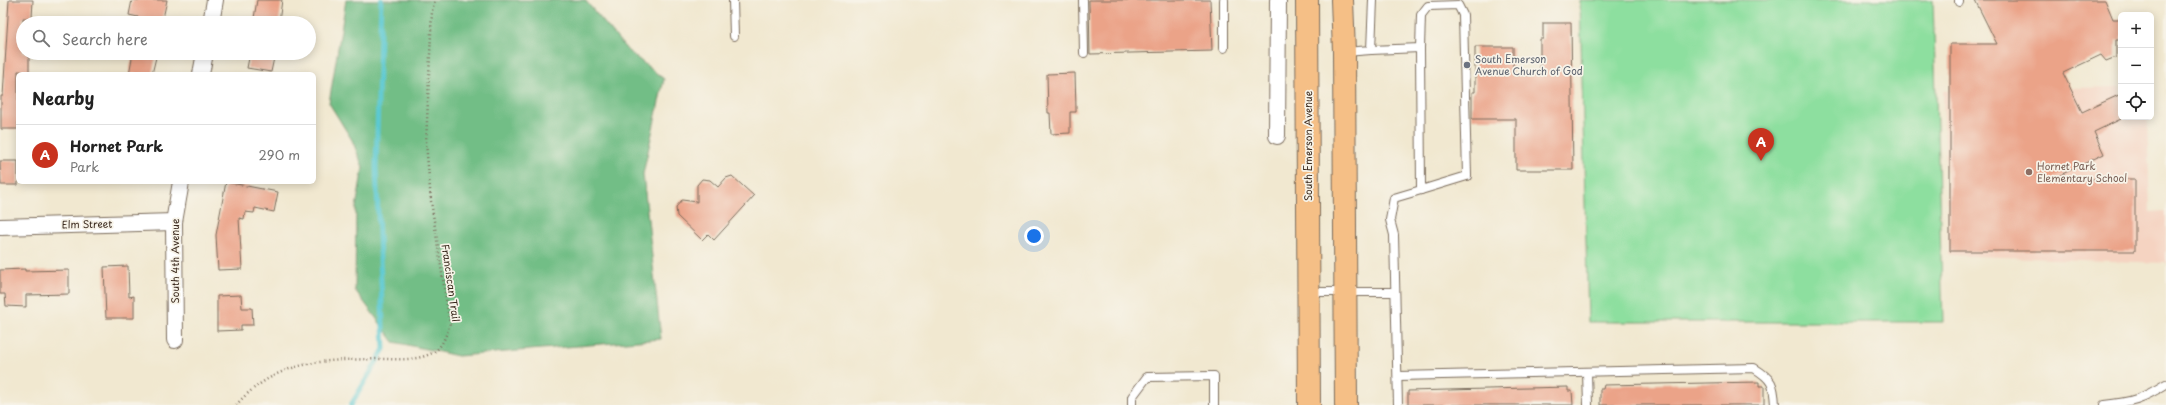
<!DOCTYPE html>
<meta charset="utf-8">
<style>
:root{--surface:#fff;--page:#f6f6f6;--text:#222;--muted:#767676;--line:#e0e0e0;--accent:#c8321e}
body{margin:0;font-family:"Playpen Sans",sans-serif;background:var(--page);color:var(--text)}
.controls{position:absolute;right:12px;top:12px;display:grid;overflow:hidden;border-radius:6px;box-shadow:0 2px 10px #0003}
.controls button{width:36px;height:36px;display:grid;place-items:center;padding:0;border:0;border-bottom:1px solid var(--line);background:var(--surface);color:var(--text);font:20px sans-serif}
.you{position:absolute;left:1034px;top:236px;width:14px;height:14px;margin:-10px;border:3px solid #fff;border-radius:50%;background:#1a73e8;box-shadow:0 0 0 6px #1a73e833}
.badge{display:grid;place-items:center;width:26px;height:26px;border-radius:50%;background:var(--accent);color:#fff;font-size:13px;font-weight:700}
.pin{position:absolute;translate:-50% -33px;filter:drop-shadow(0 1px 2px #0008)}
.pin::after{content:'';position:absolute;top:21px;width:14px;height:12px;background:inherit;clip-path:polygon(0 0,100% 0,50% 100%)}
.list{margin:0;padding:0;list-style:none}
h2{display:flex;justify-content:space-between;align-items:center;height:52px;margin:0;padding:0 16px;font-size:17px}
h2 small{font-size:13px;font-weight:400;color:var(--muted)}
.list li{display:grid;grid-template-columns:26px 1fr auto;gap:12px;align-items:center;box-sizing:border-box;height:60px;padding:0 16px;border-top:1px solid var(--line)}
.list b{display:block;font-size:15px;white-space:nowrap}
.list p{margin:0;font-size:13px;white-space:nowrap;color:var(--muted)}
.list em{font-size:13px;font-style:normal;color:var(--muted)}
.icon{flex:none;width:22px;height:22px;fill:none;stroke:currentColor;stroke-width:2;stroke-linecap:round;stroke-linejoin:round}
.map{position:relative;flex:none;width:2166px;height:405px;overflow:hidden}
.search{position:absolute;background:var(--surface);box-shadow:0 2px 10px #0003;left:16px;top:16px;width:300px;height:44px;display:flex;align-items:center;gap:10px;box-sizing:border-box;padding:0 14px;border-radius:22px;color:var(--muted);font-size:15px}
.panel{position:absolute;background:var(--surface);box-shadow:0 2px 10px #0003;left:16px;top:72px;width:300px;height:112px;border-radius:6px}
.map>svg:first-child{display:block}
</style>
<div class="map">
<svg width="2166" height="405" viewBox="0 0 2166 405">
<rect width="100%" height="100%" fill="#f7f3e8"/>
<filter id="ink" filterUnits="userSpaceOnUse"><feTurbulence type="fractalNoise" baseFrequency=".025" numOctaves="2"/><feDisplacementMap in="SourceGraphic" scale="8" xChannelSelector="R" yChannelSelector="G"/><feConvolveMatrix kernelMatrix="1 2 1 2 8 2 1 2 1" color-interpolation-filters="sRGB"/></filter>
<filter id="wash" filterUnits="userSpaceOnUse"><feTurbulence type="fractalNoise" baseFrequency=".012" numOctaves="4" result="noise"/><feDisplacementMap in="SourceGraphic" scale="16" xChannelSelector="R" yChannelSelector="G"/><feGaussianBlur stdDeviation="0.9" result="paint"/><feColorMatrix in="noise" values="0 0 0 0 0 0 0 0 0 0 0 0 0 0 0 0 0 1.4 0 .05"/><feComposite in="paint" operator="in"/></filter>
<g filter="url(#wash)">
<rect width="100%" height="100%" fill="#f1e8d0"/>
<polygon fill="#f5d3c1" points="2121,87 2121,117 2147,117 2150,212 2166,211 2166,263 1949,255 1943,91"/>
<polygon fill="#8ddf9f" stroke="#64845e" points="1580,0 1933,0 1943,322 1588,322"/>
<polygon fill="#72be86" stroke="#567452" points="346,0 585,0 628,51 664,79 643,174 661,339 458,356 394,342 355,290 356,208 363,167 352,140 329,103"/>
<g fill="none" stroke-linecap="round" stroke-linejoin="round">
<polyline stroke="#5cc9d2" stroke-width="5" points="351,405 384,349 376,167 381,0"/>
</g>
<g id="blocks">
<g fill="#eba388">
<polygon points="9,0 33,0 32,18 23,18 23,53 29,53 29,72 18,71 18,129 1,129 1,96 3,96"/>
<polygon points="132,0 167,0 162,23 137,23 138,17 129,15"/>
<polygon points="257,0 282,0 279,22 254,18"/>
<polygon points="1089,0 1210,0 1212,51 1090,54"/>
<polygon points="1975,0 2105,0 2113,19 2121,19 2121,40 2116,40 2116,57 2106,61 2101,55 2063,73 2082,112 2121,94 2121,119 2094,132 2104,154 2052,179 2135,179 2135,251 1950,251 1950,44 1997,44"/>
<polygon points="1543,23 1571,23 1573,170 1516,170 1516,119 1472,119 1472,92 1475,92 1475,47 1513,47 1513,75 1540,75 1540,39 1543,39"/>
<polygon points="133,53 157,53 152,74 129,74"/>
<polygon points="250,53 275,53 271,72 247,68"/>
<polygon points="1075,73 1076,109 1076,112 1070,112 1070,133 1051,134 1050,113 1048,113 1047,74"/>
<polygon points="0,161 18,161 18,185 1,185"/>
<polygon points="732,176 754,196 714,240 708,234 702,240 677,216 676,207 682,200 697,202 697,185 702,179 710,180 718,187 726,178"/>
<polygon points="226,182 278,192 274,212 255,208 254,213 245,212 244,219 239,218 242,269 218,270 216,235"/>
<polygon points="128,266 129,297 134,296 134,318 106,318 104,267"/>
<polygon points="25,269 25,271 69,270 69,294 26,295 26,307 6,306 5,294 0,294 0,270"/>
<polygon points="241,295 242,308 252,308 253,325 241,325 241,330 217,331 217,296"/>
<polygon points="1759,382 1759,386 1764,386 1764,405 1600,405 1600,389 1603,389 1604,385"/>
<polygon points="1568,387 1568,391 1572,391 1573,405 1408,405 1408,391"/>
</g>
</g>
</g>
<g filter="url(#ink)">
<use href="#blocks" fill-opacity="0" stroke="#7b6c5c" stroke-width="1"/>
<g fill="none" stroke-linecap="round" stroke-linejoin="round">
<g stroke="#7b6c5c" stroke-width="10">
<g id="lane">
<polyline points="733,0 734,36"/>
<polyline points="1083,0 1084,53"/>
<polyline points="1224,0 1224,48"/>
<polyline points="1959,0 1959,2"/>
<polyline points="1371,50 1420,48 1421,15 1428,6 1458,5 1463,15 1467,176 1421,190 1420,48"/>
<polyline points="1345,52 1371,50 1373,0"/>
<polyline points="1309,292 1395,292"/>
<polyline points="1587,372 1588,405"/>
<path d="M 1398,376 L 1754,368 C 1772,379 1774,384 1775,405"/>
<polyline points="1132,405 1132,397 1147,377 1214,376 1214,405"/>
<polyline points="1398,405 1394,235 1390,220 1394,198 1421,190"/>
<path d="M 2104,405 C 2132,402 2142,399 2166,384"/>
</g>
</g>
<g stroke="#7b6c5c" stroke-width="18">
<g id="street">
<polyline points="211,23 215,0"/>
<polyline points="201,74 205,53"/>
<polyline points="1277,136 1278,0"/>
<polyline points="0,227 174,222"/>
<polyline points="175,340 174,222 181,182"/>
</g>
</g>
<g stroke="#7b6c5c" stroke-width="24">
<g id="primary">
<polyline points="1307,0 1309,405"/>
<polyline points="1342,0 1344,52 1346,405"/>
</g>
</g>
<path stroke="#7b6c5c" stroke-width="2.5" stroke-dasharray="1 3" stroke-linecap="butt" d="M 236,405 C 278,359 324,360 381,359 C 397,359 415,361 430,354 C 442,349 445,337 450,325 L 431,201 L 426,143 L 432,11 L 435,0"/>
<use href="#lane" stroke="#fff" stroke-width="8"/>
<use href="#street" stroke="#fff" stroke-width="16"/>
<use href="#primary" stroke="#f5bf86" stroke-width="22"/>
</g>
</g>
<circle fill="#6b7280" stroke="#f7f3e8" stroke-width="1.5" cx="1467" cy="65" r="4"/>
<circle fill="#8d6e63" stroke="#f7f3e8" stroke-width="1.5" cx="2029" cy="172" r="4"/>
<g text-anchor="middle" stroke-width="3.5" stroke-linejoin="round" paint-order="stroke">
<g font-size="10" fill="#5b616d" stroke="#f7f3e8" text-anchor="start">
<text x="1475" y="63">South Emerson<tspan x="1475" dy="12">Avenue Church of God</tspan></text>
</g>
<g font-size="10" fill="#3b2a1e" stroke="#f7f3e8">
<text transform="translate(1308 146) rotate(-90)" y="4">South Emerson Avenue</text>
<text transform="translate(87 224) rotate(-1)" y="4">Elm Street</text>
<text transform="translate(175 261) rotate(-90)" y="4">South 4th Avenue</text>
<text transform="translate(451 283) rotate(82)" y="4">Franciscan Trail</text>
</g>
<g font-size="10" fill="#785e54" stroke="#f7f3e8" text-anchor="start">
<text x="2037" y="170">Hornet Park<tspan x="2037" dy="12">Elementary School</tspan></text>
</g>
</g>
</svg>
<div class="controls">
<button>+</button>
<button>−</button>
<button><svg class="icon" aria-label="locate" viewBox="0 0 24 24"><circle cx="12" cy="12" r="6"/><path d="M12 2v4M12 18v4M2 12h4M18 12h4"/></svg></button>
</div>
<div class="you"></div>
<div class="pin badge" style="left:1761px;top:161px">A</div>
<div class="search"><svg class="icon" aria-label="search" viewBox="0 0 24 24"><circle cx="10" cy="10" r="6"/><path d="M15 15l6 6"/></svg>Search here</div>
<section class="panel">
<h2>Nearby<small></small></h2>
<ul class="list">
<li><span class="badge">A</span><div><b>Hornet Park</b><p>Park</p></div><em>290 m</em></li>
</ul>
</section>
</div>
